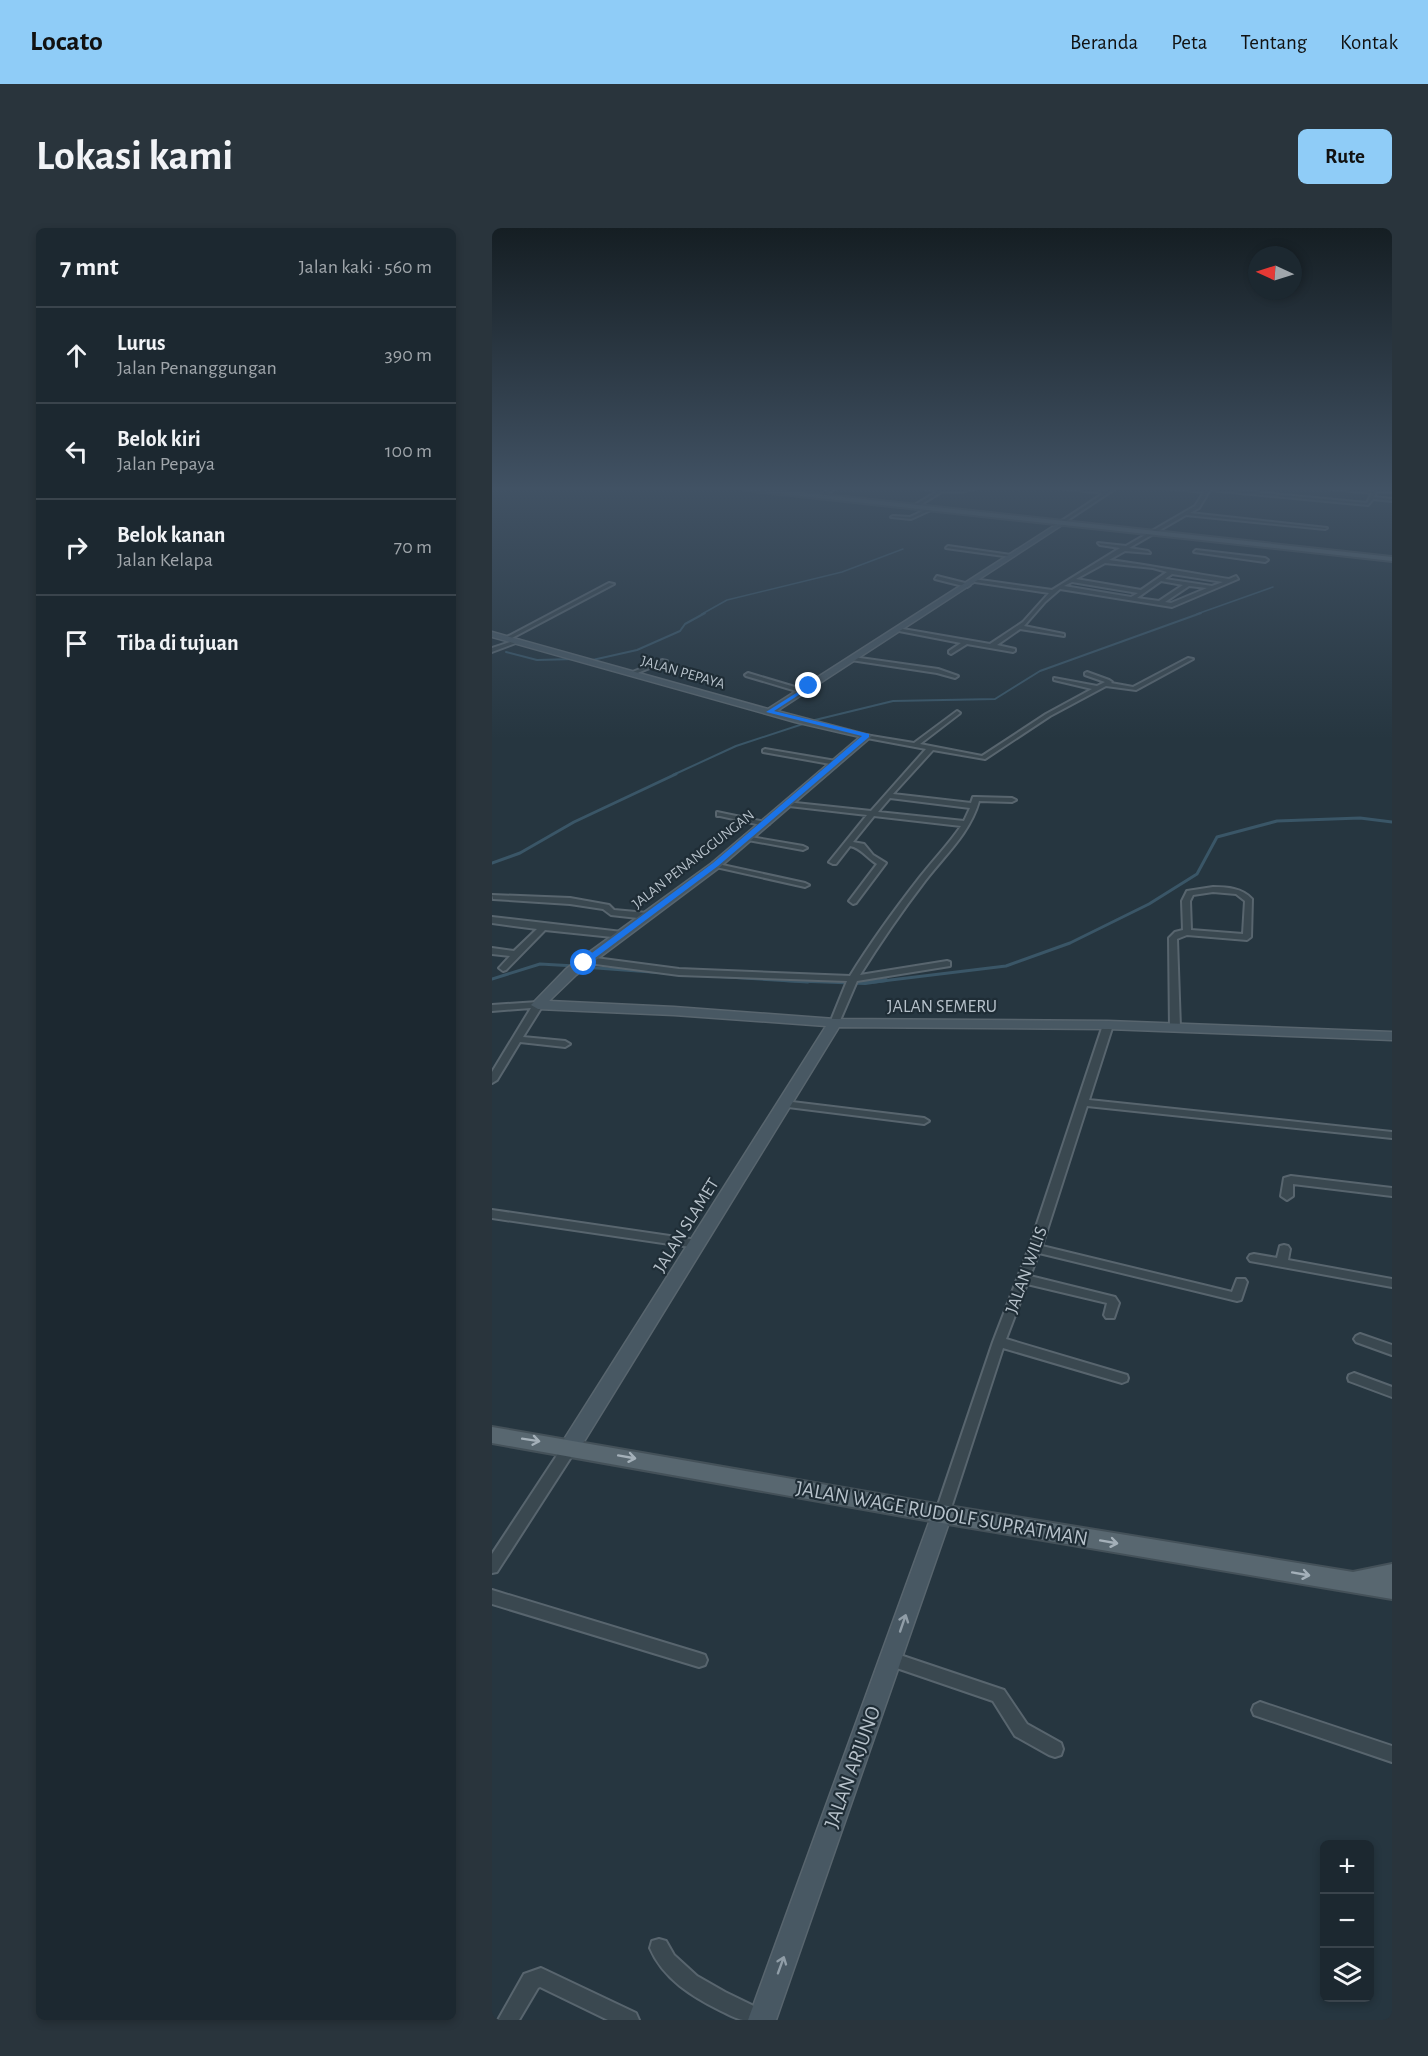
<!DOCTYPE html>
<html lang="id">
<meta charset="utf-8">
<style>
:root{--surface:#1c2830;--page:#29343c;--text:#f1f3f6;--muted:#a0a6ab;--line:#3a444c;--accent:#8fccf7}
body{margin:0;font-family:"Alegreya Sans",sans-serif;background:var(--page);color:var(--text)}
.controls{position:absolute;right:18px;bottom:18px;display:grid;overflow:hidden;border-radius:9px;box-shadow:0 3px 9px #0003}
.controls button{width:54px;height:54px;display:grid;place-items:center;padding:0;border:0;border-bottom:2px solid var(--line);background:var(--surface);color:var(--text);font:30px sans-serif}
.compass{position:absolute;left:756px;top:18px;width:54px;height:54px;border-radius:50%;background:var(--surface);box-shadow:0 3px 9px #0003;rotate:274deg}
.stop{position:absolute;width:18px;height:18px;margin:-14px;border:4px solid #1a73e8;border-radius:50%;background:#fff}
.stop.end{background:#1a73e8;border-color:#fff;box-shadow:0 2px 6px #0008}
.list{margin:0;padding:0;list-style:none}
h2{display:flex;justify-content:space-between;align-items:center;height:78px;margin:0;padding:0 24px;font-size:26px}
h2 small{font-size:20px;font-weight:400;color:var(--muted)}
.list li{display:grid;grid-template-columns:39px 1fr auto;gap:18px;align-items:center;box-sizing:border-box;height:96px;padding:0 24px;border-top:2px solid var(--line)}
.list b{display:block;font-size:22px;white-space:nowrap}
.list p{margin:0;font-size:20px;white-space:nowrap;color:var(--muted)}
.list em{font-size:20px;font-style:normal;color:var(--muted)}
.icon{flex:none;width:33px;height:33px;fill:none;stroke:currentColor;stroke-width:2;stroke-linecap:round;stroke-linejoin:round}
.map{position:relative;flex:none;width:900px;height:1792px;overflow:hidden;border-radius:9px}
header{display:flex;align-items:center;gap:36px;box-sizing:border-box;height:84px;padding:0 30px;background:var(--accent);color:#111}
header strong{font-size:28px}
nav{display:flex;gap:33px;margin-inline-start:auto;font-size:21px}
.intro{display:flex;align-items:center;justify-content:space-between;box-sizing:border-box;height:144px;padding:0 36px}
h1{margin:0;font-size:42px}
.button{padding:15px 27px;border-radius:9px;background:var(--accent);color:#111;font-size:21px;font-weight:700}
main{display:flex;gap:36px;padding:0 36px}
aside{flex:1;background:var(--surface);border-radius:9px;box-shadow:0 3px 9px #0003}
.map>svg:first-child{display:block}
</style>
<header>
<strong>Locato</strong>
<nav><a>Beranda</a><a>Peta</a><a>Tentang</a><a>Kontak</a></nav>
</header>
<div class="intro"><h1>Lokasi kami</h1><a class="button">Rute</a></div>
<main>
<aside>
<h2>7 mnt<small>Jalan kaki · 560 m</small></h2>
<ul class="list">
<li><svg class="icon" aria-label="ahead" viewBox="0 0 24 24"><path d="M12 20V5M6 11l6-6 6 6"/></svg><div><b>Lurus</b><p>Jalan Penanggungan</p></div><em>390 m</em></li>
<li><svg class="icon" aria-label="left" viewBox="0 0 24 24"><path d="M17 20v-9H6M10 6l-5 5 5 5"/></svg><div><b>Belok kiri</b><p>Jalan Pepaya</p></div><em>100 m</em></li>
<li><svg class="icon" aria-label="right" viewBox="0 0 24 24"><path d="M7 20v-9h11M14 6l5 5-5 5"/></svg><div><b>Belok kanan</b><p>Jalan Kelapa</p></div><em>70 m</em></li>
<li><svg class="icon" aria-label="arrive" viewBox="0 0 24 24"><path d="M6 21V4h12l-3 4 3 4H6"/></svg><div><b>Tiba di tujuan</b></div></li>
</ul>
</aside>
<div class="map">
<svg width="900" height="1792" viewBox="0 0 900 1792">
<rect width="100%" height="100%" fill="#263640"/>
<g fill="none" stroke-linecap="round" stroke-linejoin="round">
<g stroke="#3a5667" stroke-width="1.5">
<polyline points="210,386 235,372 350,344 411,321"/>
<polyline points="705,386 781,359"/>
</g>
<g stroke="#3a5667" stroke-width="2">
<polyline points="14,424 45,432 83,431"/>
<polyline points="96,433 145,422 188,403 193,396 213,385"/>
<polyline points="181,547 244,518 323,492 401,473 503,471 548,443 709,385"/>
</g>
<g stroke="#3a5667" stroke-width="3">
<polyline points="0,635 28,625 82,594 184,546"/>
<polyline points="91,739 173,745"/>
<polyline points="204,747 316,754"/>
<polyline points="0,751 48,736 83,738"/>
<polyline points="382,754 514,738 578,715 657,676 705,646 725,609 785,593 868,590 900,594"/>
</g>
<polyline stroke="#3a5667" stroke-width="4" points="292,752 373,755 394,752"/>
<g stroke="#58656e" stroke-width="4">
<g id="street">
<polygon points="339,260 344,260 330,269 326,268"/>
<polygon points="427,260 468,262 486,260 468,264 451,263 423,280 421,278 446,263"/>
<polygon points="565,260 615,263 619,260 624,260 570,296 568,294 612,265"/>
<path d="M 672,260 L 714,262 L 715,260 L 719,260 L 875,275 L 880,265 L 839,261 L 843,260 L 881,263 L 884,261 L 900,262 L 900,264 L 885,263 L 882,269 L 900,271 L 900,273 L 881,271 L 876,277 L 718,262 L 707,280 L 698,285 L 835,300 L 833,301 L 694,287 L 637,320 L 656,323 L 658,325 L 633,323 L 617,332 C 657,337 697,345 737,351 L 744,348 L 746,351 L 680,379 L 568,361 L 553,374 L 532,398 L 572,406 L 572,408 L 528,401 L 505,417 L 523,421 L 523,423 L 521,424 L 475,416 L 459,426 L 457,425 L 457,423 L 469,415 L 402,402 L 405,400 L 498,416 L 531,394 L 557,365 L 483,354 L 481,351 L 560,362 L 628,320 L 608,317 L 606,315 L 634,318 L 703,278 L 712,264 ZM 613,335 L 661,340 L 675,344 L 649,362 L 584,351 ZM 680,346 L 731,354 L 720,358 L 673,351 ZM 669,353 L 691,357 L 667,373 L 645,370 ZM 580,354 L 646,365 L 639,369 L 572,358 ZM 697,358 L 715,360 L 679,375 L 673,374 Z"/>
<polygon points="437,280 441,281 419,291 399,289 401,288 418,289"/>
<polygon points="456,318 519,327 521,328 519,329 454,320"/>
<polygon points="704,322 773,330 776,332 773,334 702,324"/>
<polygon points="445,348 477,356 478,357 475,359 443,351"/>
<polygon points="117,355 122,356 18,411 13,410"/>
<polygon points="24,412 29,413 0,424 0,420"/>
<polygon points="361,429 446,441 466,448 463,450 445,445 359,432 359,430"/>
<path d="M 696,430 L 701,431 L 644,462 L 614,458 L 558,488 L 493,531 L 441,522 L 401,566 L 479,575 L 481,569 L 484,569 L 520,570 L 524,572 L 520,574 L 487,573 C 478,605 453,627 433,653 C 410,683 388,715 368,747 L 455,733 L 458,734 L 458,738 L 365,753 L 346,797 L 343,798 L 338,795 L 355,753 L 187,747 L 96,735 L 92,732 L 96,729 L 187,741 L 358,748 C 379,714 403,681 428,649 C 442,631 457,616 469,598 L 382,588 L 361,614 L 372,616 L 381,627 L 394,635 L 364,675 L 361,676 L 357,673 L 385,636 C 375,630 369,620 358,618 L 344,636 L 341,636 L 337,634 L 375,587 L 297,578 L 294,578 L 294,574 L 379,583 L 434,521 L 375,510 L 373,509 L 373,507 L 422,515 L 465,483 L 468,485 L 467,486 L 428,516 L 490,528 L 554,486 L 600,461 L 562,452 L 562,450 L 605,458 L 613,454 L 593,447 L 593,445 L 595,444 L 617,452 L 620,454 L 619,455 L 641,459 ZM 398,570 L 478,580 L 472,593 L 386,584 Z"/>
<polygon points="170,432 175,433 143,446 138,445"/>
<polygon points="256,445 313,462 314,463 311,465 254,448 253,447"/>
<polygon points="273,521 344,533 347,535 344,537 271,524 271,522"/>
<polygon points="225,584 273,594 277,596 273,598 228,588 225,588"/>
<polygon points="253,608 311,618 315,620 311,622 256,612 253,612"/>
<polygon points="221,635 313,655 317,657 313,659 224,639 221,639"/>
<path d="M 721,659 C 735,659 750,660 760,671 L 759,709 L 755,712 L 695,707 L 685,711 L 688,800 L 686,802 L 680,802 L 678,800 L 677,710 L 683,704 L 691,702 L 690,673 L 695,663 ZM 721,664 L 744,666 L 753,673 L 751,706 L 699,702 L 698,673 L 701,667 Z"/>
<polygon points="0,667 78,670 117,677 122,682 155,685 159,688 155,691 119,687 111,681 78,676 1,671"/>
<polygon points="0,689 130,704 134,707 130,710 53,702 14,742 11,743 7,740 18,728 0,726 0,720 22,723 45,701 0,695"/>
<polygon points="46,774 51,777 31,809 73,813 78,816 73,819 28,814 5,852 0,855 0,844 39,780 0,783 0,777"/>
<polygon points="616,794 621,797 597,872 900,904 900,910 595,878 550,1018 740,1064 745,1051 753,1051 755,1054 749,1072 745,1073 547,1025 538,1048 623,1069 627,1075 622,1090 614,1090 612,1087 615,1075 535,1056 514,1111 635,1147 636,1150 635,1153 630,1155 511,1120 457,1286 455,1290 450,1292 445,1290 443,1286 501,1114 537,1020 611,797"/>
<polygon points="292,873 432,890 437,893 432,896 288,878 287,876 288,874"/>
<polygon points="799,948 900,960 900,968 801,956 801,968 795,972 789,968 792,950"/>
<polygon points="0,982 205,1012 209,1013 211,1016 209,1019 205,1020 0,990"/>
<polygon points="792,1017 796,1018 798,1021 796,1032 900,1051 900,1059 758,1033 756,1030 758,1027 762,1026 785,1030 788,1018"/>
<polygon points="868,1106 900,1117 900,1127 864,1114 862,1111 864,1108"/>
<polygon points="862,1145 900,1159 900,1169 857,1153 856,1150 857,1147"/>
<polygon points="78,1214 83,1215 85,1219 83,1223 5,1344 0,1345 0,1326 73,1215"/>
<polygon points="0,1362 207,1425 213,1427 215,1432 213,1437 207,1439 0,1376"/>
<polygon points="399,1424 512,1462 535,1496 569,1515 571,1521 569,1527 563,1529 557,1527 523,1508 501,1473 393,1436 391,1431 393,1426"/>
<polygon points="768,1474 900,1518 900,1534 762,1487 760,1482 762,1477"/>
<path d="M 167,1711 L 174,1713 L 182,1727 L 205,1748 L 233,1764 L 276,1785 L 279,1792 C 270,1792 260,1792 251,1792 C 244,1791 236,1786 229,1783 C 201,1769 171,1751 158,1720 L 160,1713 Z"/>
<polygon points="49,1740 144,1785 147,1792 116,1792 48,1759 46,1760 27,1792 6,1792 32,1746"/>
</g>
</g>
<g stroke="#58656e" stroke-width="3">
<g id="secondary">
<polygon points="568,294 573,295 285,483 380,508 228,639 84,747 57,773 182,779 343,791 616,793 900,804 900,812 616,801 347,799 85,1225 78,1227 71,1225 68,1219 71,1213 334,798 182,787 46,781 39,777 74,741 220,635 368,509 303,494 0,409 0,404 276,481"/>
<polygon points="450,1277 457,1280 460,1286 284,1792 256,1792 440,1286 443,1280"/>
</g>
</g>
<g stroke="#445159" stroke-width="4">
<g id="primary">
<polygon points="250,260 270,260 900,329 900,333 253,262"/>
<polygon points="0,1199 450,1277 861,1344 900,1336 900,1371 450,1295 0,1215"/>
</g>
</g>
<use href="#street" fill="#3a4850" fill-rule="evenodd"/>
<use href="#secondary" fill="#485863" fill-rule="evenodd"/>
<use href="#primary" fill="#586770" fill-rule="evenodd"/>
</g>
<defs><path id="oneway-shaft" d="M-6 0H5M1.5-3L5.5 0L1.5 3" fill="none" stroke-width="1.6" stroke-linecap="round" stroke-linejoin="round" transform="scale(1.5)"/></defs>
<g stroke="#a4b0b9">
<use href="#oneway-shaft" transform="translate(39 1212) rotate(9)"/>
<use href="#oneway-shaft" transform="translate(135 1229) rotate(10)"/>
<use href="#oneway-shaft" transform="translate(617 1314) rotate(10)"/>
<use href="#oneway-shaft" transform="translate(809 1346) rotate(10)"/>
</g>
<g stroke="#909da7">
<use href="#oneway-shaft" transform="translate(411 1395) rotate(-71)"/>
<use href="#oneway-shaft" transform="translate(289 1737) rotate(-70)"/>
</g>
<linearGradient id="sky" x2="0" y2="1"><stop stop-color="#151e23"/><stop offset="0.51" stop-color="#415264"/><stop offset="1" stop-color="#415264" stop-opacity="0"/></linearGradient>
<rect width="900" height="511" fill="url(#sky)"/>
<polygon fill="#1a73e8" points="317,457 319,459 282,483 377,506 377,509 226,638 95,736 89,736 89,733 221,635 370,508 274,484"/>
<g text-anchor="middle" stroke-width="4.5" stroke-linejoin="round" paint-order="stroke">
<g font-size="15" fill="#b7c2cb" stroke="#1f2d36">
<text transform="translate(191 444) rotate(16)" y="5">JALAN PEPAYA</text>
<text transform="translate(201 631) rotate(-38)" y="5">JALAN PENANGGUNGAN</text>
</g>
<g font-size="18" fill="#b7c2cb" stroke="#1f2d36">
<text x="450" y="784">JALAN SEMERU</text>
<text transform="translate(194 997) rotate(-58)" y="6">JALAN SLAMET</text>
<text transform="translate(534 1042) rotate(-70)" y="6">JALAN WILIS</text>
</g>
<g font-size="21" fill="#b7c2cb" stroke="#1f2d36">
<text transform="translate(450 1285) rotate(10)" y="7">JALAN WAGE RUDOLF SUPRATMAN</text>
<text transform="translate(360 1539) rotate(-70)" y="7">JALAN ARJUNO</text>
</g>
</g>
</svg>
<div class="controls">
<button>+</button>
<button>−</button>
<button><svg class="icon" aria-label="layers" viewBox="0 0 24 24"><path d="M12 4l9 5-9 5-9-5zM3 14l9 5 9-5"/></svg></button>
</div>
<svg class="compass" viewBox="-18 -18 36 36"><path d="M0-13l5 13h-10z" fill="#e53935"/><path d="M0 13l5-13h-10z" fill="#a0a6ab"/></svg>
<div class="stop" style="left:92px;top:735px"></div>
<div class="stop end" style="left:317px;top:458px"></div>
</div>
</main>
